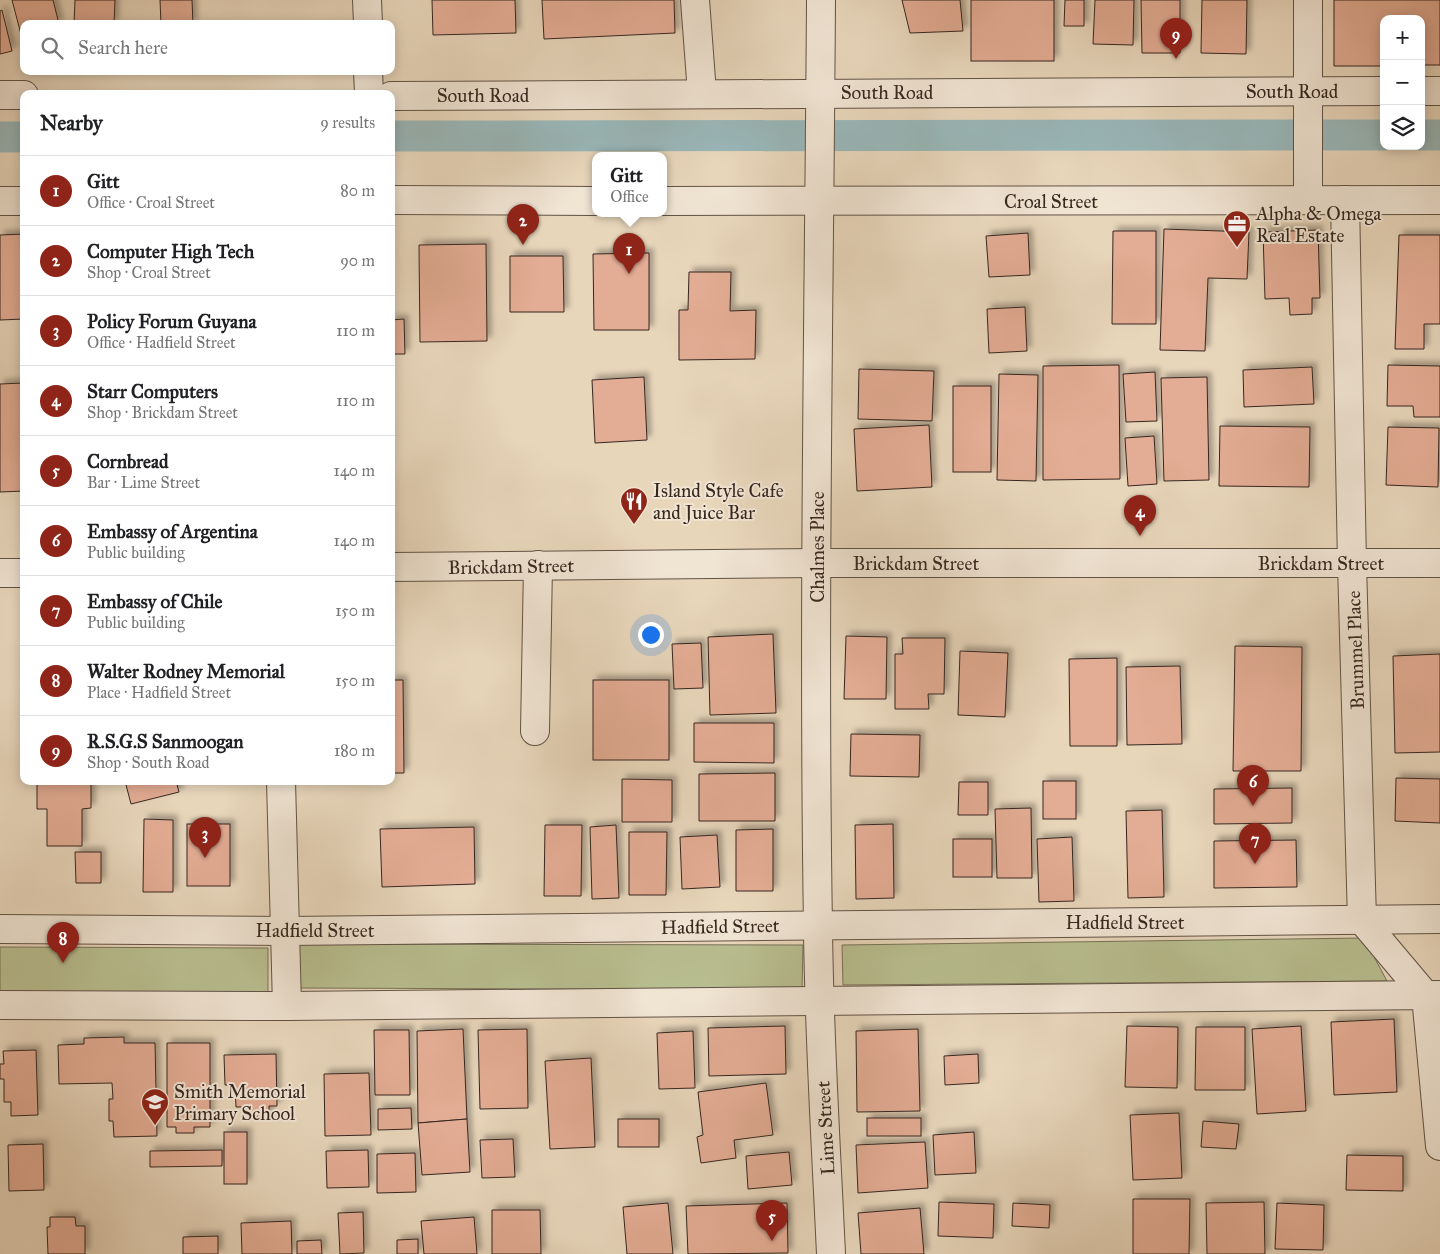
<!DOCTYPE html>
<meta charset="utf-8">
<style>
:root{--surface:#fff;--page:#f2f2f2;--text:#202124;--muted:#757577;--line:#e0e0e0;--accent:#8f2418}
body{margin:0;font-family:"IM FELL Great Primer",serif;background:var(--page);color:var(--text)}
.controls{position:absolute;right:15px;top:15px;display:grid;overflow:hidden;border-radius:10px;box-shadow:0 2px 12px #0003}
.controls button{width:45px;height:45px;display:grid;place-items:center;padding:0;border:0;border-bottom:1px solid var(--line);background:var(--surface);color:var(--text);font:25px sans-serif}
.you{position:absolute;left:650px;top:634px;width:18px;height:18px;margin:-12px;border:4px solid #fff;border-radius:50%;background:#1a73e8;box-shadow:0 0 0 8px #1a73e833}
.badge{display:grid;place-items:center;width:32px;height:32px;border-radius:50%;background:var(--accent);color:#fff;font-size:16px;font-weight:700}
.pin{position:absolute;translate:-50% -41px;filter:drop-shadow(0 1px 2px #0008)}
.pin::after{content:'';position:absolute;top:26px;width:18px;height:15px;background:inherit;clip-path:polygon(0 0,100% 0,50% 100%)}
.popup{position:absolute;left:592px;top:152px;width:75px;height:65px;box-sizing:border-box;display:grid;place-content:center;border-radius:10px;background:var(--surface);filter:drop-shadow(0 1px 4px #0005);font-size:16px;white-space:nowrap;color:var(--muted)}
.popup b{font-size:19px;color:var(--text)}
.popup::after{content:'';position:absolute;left:50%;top:100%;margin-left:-10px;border:10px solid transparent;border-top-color:var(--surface)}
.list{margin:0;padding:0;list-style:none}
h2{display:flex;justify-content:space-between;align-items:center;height:65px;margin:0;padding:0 20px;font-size:21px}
h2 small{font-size:16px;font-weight:400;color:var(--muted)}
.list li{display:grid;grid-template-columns:32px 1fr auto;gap:15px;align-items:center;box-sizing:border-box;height:70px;padding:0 20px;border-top:1px solid var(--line)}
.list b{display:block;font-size:19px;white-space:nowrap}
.list p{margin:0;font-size:16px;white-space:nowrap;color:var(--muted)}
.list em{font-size:16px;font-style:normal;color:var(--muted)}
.icon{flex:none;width:28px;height:28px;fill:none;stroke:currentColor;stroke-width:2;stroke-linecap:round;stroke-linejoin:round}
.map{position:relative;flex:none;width:1440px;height:1254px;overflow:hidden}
.search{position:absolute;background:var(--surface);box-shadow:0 2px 12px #0003;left:20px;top:20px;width:375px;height:55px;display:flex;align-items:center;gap:12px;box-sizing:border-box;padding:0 18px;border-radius:10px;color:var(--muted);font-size:19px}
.panel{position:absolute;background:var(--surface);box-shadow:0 2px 12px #0003;left:20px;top:90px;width:375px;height:695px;border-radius:10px}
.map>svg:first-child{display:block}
</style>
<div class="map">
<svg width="1440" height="1254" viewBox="0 0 1440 1254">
<defs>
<filter id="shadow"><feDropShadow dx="4.5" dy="-4.5" stdDeviation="2.5" flood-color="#0004"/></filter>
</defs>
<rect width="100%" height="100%" fill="#e8d6bb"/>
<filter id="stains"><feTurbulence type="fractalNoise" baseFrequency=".004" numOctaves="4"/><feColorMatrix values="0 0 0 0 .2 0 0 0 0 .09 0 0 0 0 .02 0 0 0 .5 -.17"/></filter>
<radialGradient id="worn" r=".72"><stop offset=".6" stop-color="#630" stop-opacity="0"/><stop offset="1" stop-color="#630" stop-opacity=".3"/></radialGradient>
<g fill="#b8bd8f" stroke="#777257">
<polygon points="1364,938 1387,981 843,985 842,945"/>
<polygon points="299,944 803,945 802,990 298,988"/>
<polygon points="0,947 268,948 268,993 0,992"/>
</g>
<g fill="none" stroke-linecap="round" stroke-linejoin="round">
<g stroke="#99b7b9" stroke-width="31">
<polyline points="1421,135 1440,135"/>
<polyline points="391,136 1384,135"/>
<polyline points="0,137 24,137"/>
</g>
</g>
<g fill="#e3ac94" stroke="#36271f" filter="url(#shadow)">
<polygon points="12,0 53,0 59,24 24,24 23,42"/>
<polygon points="75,0 115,0 114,24 74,24"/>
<polygon points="160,0 192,0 193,24 161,24"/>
<polygon points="432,0 515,0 516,33 433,35"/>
<polygon points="542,0 674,0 675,33 544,39"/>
<polygon points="902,0 960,0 963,31 910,33"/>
<rect x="971" y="0" width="83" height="61"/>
<polygon points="1065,0 1084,0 1084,26 1064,26"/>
<polygon points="1095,0 1134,0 1133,45 1093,44"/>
<polygon points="1141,0 1180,0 1180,53 1142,53"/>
<polygon points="1202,0 1247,0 1246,54 1201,53"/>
<polygon points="1334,0 1440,0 1440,65 1421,65 1421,19 1384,19 1384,66 1334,66"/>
<polygon points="2,10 12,51 0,54 0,11"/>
<polygon points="1164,229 1249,232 1247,279 1208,278 1205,351 1160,350"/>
<polygon points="1318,230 1320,298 1312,298 1312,314 1290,315 1289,298 1265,299 1263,232"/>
<polygon points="1113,231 1156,231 1156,324 1112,324"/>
<polygon points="1028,233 1030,275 989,277 986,236"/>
<polygon points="24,234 24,319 0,320 0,235"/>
<polygon points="1399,235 1440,235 1440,324 1424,324 1424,349 1395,349"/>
<polygon points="486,244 487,341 420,342 419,245"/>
<polygon points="649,253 649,330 594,330 593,254"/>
<polygon points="510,256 563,256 564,312 510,312"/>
<polygon points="689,272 731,272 730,311 756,310 755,359 679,360 679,310 688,310"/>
<polygon points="1025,307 1027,351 989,353 987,309"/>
<polygon points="404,319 405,354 391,354 391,320"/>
<polygon points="1119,365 1120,479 1043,480 1043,366"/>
<polygon points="1388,365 1440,366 1440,417 1414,417 1413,406 1387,406"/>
<polygon points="1312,367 1314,404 1244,407 1243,370"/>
<polygon points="859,369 934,371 932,421 858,419"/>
<polygon points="1155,372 1157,421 1126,422 1123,374"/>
<polygon points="999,374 1038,375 1036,481 997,480"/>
<polygon points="644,377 647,440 595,443 592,380"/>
<polygon points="1207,377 1209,480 1164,481 1161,378"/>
<polygon points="24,383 24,491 0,492 0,384"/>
<rect x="953" y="386" width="38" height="86"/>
<polygon points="929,425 932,487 857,491 854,429"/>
<polygon points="1220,426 1310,427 1309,487 1219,486"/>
<polygon points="1388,427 1439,428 1438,487 1386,485"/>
<polygon points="1154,436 1157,484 1128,486 1125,438"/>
<polygon points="773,634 776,713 710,715 708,637"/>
<polygon points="846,636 887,637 886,699 844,699"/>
<polygon points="902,638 945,638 944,694 928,694 929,709 895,709 895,654 903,654"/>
<polygon points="701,643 703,688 674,689 672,644"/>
<polygon points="1235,646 1302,647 1301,771 1233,771"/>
<polygon points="960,651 1008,653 1005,717 958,715"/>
<polygon points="1440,654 1440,752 1395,753 1393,656"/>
<polygon points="1117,658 1117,746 1070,746 1069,659"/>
<polygon points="1180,666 1182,744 1127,745 1126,667"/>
<polygon points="391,680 403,680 404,773 391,773"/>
<rect x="593" y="680" width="76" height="80"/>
<polygon points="694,723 774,723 774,763 694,762"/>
<polygon points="851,734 920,735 919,777 850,776"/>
<polygon points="775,773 775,821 699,821 699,774"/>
<polygon points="1396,778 1440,779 1440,823 1395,821"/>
<polygon points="622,779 672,780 672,822 622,822"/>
<polygon points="37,781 91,781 91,808 82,809 82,846 47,846 47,809 37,809"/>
<polygon points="125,781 176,781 179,792 131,804"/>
<rect x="1043" y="781" width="33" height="38"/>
<polygon points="959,782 988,782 988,815 958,815"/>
<polygon points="1292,788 1292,823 1214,824 1214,789"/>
<polygon points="1031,808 1032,878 997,878 995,809"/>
<polygon points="1162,810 1164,897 1128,898 1126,811"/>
<polygon points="144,819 173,820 173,892 143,892"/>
<rect x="187" y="824" width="43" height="62"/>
<polygon points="893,824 894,898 856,899 855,825"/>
<polygon points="545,825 582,825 581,896 544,896"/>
<polygon points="616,825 619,898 592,899 590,827"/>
<polygon points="474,827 475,884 382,887 380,829"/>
<polygon points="773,829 773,891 736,891 736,830"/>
<polygon points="629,832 667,832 666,895 629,895"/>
<polygon points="717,835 720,887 682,889 680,837"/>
<polygon points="1072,837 1074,901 1039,902 1037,839"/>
<rect x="953" y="839" width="39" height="38"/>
<polygon points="1296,840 1297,887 1214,888 1214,841"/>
<polygon points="75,852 101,852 101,883 76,883"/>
<polygon points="1394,1019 1397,1092 1334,1095 1331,1022"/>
<polygon points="785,1026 786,1074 709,1076 708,1028"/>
<polygon points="1127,1026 1178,1027 1177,1088 1125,1087"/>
<polygon points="1301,1026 1306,1111 1257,1114 1252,1029"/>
<polygon points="1196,1027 1245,1027 1245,1090 1195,1090"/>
<polygon points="463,1029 467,1119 418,1123 417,1031"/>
<polygon points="527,1029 528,1108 480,1109 478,1030"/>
<polygon points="918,1029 920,1111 857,1112 856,1031"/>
<polygon points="374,1030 409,1030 410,1095 375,1095"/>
<polygon points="693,1031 695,1088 659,1089 657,1033"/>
<polygon points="124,1037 124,1043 155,1043 157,1136 114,1137 113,1121 109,1121 109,1099 113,1099 112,1083 59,1084 58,1045 84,1044 84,1038"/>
<polygon points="167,1043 210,1043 210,1127 194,1127 194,1133 176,1133 176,1127 167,1127"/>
<polygon points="36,1050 38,1115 11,1116 11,1102 4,1102 4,1079 0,1079 0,1064 4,1064 3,1051"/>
<polygon points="276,1054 277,1106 269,1106 269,1116 249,1117 248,1107 236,1107 235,1085 225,1085 224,1055"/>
<polygon points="978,1054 979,1083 945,1085 944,1056"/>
<polygon points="591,1058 595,1147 550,1149 545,1061"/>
<polygon points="369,1073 371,1135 325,1136 324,1074"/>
<polygon points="766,1083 773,1135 734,1140 736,1158 701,1163 697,1137 703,1135 698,1092"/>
<polygon points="411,1108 412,1129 378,1130 378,1109"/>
<polygon points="1179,1113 1182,1178 1133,1180 1130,1115"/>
<rect x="867" y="1118" width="54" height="18"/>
<polygon points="467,1119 470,1172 422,1175 418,1123"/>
<rect x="618" y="1119" width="41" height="28"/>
<polygon points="1203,1121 1239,1124 1236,1149 1201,1147"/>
<rect x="224" y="1132" width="23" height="52"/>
<polygon points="974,1132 976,1173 935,1175 933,1135"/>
<polygon points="513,1139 515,1177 482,1178 480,1140"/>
<polygon points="925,1142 928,1188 858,1193 856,1145"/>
<polygon points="43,1144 44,1190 9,1191 8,1145"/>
<polygon points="222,1150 222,1166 150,1167 150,1151"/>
<polygon points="368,1150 369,1187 327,1188 326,1151"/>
<polygon points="789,1152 792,1185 748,1189 746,1156"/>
<polygon points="415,1153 416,1192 377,1193 377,1154"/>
<polygon points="1347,1155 1403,1156 1403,1191 1346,1190"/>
<polygon points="1133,1199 1190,1199 1189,1254 1133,1254"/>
<polygon points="939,1202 994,1204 993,1238 938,1236"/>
<polygon points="1264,1202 1265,1254 1207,1254 1206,1203"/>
<polygon points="668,1203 673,1254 627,1254 623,1207"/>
<polygon points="787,1203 788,1253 688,1254 686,1206"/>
<polygon points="1013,1203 1050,1205 1049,1228 1012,1226"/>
<polygon points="1277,1203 1324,1205 1323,1250 1275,1249"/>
<polygon points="920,1208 924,1254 861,1254 858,1213"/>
<polygon points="492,1210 540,1210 541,1254 492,1254"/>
<polygon points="363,1212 364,1253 340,1254 338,1213"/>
<polygon points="50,1217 75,1217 76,1226 85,1226 85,1254 48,1254 47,1227 50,1227"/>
<polygon points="474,1217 477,1254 424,1254 421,1221"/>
<polygon points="291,1221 292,1254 242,1254 241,1223"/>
<polygon points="218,1236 218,1254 183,1254 183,1237"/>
<polygon points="418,1239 418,1254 397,1254 397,1240"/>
<polygon points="321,1240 322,1254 297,1254 297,1241"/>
</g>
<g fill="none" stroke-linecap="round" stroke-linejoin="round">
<g stroke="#625346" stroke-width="30">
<g id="minor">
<polyline points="367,0 368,24"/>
<polyline points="695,0 702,93"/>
<path d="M 821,0 C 819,309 813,618 818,927 C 819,1036 826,1145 831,1254"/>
<polyline points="1308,0 1308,199"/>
<polyline points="368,71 369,94"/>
<polyline points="1421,91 1440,91"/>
<polyline points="0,95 24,95"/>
<polyline points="391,96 1384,91"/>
<polyline points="391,200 595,201"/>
<polyline points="1345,200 1352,564 1362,920 1426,996 1440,1146"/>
<polyline points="0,201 24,201"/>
<polyline points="663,201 1440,200"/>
<polyline points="391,567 817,563 1440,563"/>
<polyline points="0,573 24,573"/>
<polyline points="535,731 538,565"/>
<polyline points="281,781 287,1006"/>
<polyline points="0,929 285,931 1440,919"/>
<polyline points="0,1005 287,1006 1440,995"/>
</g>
</g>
<use href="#minor" stroke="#f0e4d3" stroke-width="28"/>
</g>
<defs>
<g id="office-pin" transform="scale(1.4375)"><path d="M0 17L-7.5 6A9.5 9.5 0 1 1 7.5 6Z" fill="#8f2418" stroke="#f0e4d3"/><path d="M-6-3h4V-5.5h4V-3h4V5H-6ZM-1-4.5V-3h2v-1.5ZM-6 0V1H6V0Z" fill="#fff"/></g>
<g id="restaurant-pin" transform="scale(1.4375)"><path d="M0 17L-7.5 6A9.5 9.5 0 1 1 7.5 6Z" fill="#8f2418" stroke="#f0e4d3"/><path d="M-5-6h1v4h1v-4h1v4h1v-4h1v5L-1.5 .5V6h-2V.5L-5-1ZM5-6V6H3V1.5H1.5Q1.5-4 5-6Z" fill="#fff"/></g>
<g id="school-pin" transform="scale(1.4375)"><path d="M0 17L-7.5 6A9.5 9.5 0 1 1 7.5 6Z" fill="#8f2418" stroke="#f0e4d3"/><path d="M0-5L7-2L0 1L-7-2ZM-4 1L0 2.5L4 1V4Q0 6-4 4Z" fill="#fff"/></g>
</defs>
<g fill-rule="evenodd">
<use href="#office-pin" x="1237" y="224"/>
<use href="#restaurant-pin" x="634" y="501"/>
<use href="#school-pin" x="155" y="1102"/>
</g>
<g text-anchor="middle" stroke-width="4" stroke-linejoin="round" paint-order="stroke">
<g font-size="19" fill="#36271f" stroke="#f0e4d3">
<text x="1292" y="98">South Road</text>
<text x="887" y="99">South Road</text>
<text x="483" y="102">South Road</text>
<text x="1051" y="208">Croal Street</text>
<text transform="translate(817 547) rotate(-90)" y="7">Chalmes Place</text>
<text x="916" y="570">Brickdam Street</text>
<text x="1321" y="570">Brickdam Street</text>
<text transform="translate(511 566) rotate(-1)" y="7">Brickdam Street</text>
<text transform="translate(1355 650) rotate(-92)" y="7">Brummel Place</text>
<text x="1125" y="929">Hadfield Street</text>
<text transform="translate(720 926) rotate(-1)" y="7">Hadfield Street</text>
<text x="315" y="937">Hadfield Street</text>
<text transform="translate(825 1128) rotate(-93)" y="7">Lime Street</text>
</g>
<g font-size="19" fill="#36271f" stroke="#f0e4d3" text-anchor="start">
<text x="1256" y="220">Alpha &amp; Omega<tspan x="1256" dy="22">Real Estate</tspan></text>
<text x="653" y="497">Island Style Cafe<tspan x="653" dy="22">and Juice Bar</tspan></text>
<text x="174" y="1098">Smith Memorial<tspan x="174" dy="22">Primary School</tspan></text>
</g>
</g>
<rect width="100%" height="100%" filter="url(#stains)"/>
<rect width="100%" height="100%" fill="url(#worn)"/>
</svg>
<div class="controls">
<button>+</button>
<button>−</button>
<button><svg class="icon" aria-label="layers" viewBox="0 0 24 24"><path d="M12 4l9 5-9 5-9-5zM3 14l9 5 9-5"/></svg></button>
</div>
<div class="you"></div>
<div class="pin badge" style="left:629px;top:274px">1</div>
<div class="popup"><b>Gitt</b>Office</div>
<div class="pin badge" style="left:523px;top:245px">2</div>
<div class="pin badge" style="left:205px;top:858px">3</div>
<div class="pin badge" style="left:1140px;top:536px">4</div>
<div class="pin badge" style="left:772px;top:1241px">5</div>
<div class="pin badge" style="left:1253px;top:806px">6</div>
<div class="pin badge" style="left:1255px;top:864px">7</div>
<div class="pin badge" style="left:63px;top:963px">8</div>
<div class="pin badge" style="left:1176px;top:59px">9</div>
<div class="search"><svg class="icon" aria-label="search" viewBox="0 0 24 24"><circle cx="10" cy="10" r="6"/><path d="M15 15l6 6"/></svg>Search here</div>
<section class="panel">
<h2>Nearby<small>9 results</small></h2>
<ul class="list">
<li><span class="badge">1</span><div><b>Gitt</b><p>Office · Croal Street</p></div><em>80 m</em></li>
<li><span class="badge">2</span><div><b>Computer High Tech</b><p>Shop · Croal Street</p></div><em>90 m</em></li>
<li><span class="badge">3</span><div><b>Policy Forum Guyana</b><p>Office · Hadfield Street</p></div><em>110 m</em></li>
<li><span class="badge">4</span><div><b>Starr Computers</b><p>Shop · Brickdam Street</p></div><em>110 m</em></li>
<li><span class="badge">5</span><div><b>Cornbread</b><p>Bar · Lime Street</p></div><em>140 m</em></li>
<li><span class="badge">6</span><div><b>Embassy of Argentina</b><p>Public building</p></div><em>140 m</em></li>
<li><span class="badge">7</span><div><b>Embassy of Chile</b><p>Public building</p></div><em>150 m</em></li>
<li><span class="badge">8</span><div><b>Walter Rodney Memorial</b><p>Place · Hadfield Street</p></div><em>150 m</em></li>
<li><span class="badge">9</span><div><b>R.S.G.S Sanmoogan</b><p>Shop · South Road</p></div><em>180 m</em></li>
</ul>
</section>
</div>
